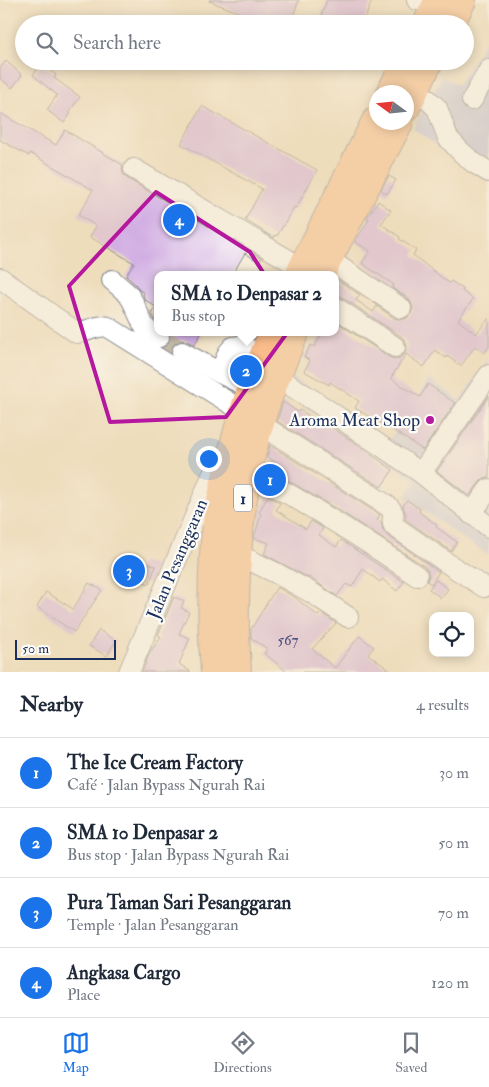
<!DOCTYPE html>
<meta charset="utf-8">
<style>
:root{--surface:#fff;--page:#f6f6f7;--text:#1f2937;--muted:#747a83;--line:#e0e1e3;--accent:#1a73e8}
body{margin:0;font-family:"IM FELL Double Pica",serif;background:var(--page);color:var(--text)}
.controls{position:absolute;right:15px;bottom:15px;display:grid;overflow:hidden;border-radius:10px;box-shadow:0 2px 12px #0003}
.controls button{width:45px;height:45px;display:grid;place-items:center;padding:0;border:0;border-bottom:1px solid var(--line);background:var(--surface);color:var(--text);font:25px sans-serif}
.compass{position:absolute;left:369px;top:85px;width:45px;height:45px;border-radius:50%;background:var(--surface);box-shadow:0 2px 12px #0003;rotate:285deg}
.scale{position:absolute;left:15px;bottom:12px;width:101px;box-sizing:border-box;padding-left:5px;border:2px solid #1b2f5e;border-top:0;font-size:14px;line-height:18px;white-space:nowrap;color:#1b2f5e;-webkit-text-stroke:4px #fdfcf7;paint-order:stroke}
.you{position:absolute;left:208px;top:458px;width:18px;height:18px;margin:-12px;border:4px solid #fff;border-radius:50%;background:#1a73e8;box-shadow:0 0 0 8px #1a73e833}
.badge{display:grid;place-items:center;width:32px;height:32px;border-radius:50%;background:var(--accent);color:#fff;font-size:16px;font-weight:700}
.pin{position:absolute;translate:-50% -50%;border:2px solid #fff;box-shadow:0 1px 5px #0006}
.popup{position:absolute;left:154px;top:271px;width:185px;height:65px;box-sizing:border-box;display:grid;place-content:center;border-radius:10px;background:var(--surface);filter:drop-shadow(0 1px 4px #0005);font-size:16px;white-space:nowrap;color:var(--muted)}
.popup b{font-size:19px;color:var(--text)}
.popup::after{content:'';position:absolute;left:50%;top:100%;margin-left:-10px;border:10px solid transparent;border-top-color:var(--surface)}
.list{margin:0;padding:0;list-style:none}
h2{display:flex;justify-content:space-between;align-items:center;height:65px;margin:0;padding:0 20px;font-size:21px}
h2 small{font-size:16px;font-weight:400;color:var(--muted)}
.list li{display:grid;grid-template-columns:32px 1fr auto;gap:15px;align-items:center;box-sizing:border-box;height:70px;padding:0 20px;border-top:1px solid var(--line)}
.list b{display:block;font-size:19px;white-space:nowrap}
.list p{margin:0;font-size:16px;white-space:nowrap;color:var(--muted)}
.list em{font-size:16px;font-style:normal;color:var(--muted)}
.icon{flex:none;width:28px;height:28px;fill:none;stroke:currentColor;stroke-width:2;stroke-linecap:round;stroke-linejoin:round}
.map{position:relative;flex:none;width:489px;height:672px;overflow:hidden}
.search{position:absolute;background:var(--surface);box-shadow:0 2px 12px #0003;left:15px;right:15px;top:15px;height:55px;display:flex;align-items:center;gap:12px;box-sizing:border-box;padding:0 18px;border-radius:28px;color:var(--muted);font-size:19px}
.sheet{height:345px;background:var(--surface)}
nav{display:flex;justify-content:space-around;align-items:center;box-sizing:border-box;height:70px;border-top:1px solid var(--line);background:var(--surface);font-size:14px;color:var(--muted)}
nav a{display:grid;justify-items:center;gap:2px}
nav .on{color:var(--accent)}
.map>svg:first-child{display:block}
</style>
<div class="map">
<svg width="489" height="672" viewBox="0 0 489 672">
<rect width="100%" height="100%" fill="#fdfcf7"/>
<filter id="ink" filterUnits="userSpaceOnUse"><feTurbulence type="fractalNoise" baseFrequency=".02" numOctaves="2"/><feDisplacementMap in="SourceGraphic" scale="10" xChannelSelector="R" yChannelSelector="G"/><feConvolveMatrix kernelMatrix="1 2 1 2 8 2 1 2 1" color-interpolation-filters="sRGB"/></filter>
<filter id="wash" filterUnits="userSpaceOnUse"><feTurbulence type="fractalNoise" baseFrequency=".0096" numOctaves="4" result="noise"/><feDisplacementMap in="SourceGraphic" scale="20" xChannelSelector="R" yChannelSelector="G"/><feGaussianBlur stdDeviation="1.12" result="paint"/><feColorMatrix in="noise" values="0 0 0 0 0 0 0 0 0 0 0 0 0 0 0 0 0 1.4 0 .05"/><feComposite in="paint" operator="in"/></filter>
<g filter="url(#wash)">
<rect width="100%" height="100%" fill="#edb"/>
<g fill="#c0c2dd">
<polygon points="489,35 489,182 413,129 442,77 458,85"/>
<polygon points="489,358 489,555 466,541 405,497 416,481 283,392 289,375 390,439 429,379 460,400"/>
</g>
<g id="blocks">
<g fill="#d2aee3">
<polygon points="209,0 299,0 290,24 260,24 250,20 251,17 209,1"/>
<polygon points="327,0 372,0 363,24 342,24 321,16"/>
<polygon points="6,61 22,75 12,88 0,78 0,68"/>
<polygon points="42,64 56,75 54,78 80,97 69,112 71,113 64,123 47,110 57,95 33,75"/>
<polygon points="202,106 317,170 296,208 294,207 277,236 275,235 274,238 245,220 262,189 181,144"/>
<polygon points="0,113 56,145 65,130 123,165 122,169 123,174 128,179 262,258 259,262 245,253 232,275 157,275 157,322 155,320 152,314 156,307 145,300 143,295 144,293 139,290 136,285 126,276 134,263 90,237 96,226 78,215 93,190 30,153 29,156 0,140"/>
<polygon points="389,176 396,180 387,194 381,190"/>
<polygon points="378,201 391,210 381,224 400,237 399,239 416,250 413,255 449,283 451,281 463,289 462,291 473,299 458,320 476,334 489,318 489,347 484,353 475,346 461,366 447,356 446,358 435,350 424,367 406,354 391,378 396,382 420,397 428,384 455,403 423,450 384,424 384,425 355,408 359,401 330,382 329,385 304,371 310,361 304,357 311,345 314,347 323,332 335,332 335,321 389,357 395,359 400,358 405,353 407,347 406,342 402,337 342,297 335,295 335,282 336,279 360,295 356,300 373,312 377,306 394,318 401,320 407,318 411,314 413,308 411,302 408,298 392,288 394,285 362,263 370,251 355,242 369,219 367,218 370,213"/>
<polygon points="170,332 202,332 194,345 187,341 181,340 175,342 171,347 170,352 164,348 169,343 171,338"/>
<polygon points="489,396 489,477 484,478 480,482 469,496 437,471"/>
<polygon points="283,402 298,412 300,410 318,421 319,419 352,441 393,470 381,487 277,421"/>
<polygon points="270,445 380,515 377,520 381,522 383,530 387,535 439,572 431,584 427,581 429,576 428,571 424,566 340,511 272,471 276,463 267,457"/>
<polygon points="268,496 280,503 276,510 306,529 311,521 323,528 319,535 336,547 341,540 404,582 397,591 382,579 380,582 363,569 352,587 346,584 337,596 309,577 309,578 264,554 269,543 254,538 261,514 259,512"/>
<polygon points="407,500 420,509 419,512 437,525 436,527 457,542 451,551 405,519 406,515 403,506"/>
<polygon points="142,561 156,566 149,584 135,578"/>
<polygon points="436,580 448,589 441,598 429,589"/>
<polygon points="89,583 102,590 74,632 37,607 46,592 73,609"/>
<polygon points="277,587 296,598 318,616 321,613 336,623 312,649 335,668 359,636 374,647 368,654 392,672 287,672 264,653 268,649 251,638 251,629"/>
<polygon points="174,597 184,601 181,608 189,612 179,634 190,638 179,664 191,672 142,672 150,652 161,637 158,635"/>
<polygon points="99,630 116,641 107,656 89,646"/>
</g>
</g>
</g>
<g filter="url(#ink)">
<use href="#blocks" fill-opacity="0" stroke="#84868c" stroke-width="1"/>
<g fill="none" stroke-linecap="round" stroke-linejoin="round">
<polyline stroke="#c4baa8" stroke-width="20" stroke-dasharray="20 10" stroke-linecap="butt" points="159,337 182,352"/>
<g stroke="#84868c" stroke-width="22">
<g id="minor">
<polyline points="417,0 437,3"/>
<polyline points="416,89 437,108 448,138 461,152 474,163 489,172"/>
<polyline points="472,100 489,70"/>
<polyline points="134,169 302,268"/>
<polyline points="328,259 401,308"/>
<path d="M 0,278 L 77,333 C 88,332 97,324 108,327 L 244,412"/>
<polyline points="112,280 128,294 133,302 143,324 146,329 159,337"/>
<polyline points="335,307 395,347"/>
<polyline points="182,352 220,373 251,388"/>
<polyline points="220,373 228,353 233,347 240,346 264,355"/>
<polyline points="277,377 316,402 421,473 489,527"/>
<path d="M 260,424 L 388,506 C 399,517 389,516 394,526 L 453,567 L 484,587"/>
<path d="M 248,471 C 306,503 363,538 417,576"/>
<polyline points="421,473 489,375"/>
<polyline points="471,514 489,489"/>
<polyline points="237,554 276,573 312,593 348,617"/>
<polyline points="129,672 213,474 221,459 228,454"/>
</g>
</g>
<g stroke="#84868c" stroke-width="30">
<g id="highway">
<polyline points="427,24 439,0"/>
<polyline points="450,24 462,0"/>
<polyline points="391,92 407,61"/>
<polyline points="406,107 429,61"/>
<polyline points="299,275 376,121"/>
<polyline points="321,275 328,259 399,122"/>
<path d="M 215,672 C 211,620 211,567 218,515 C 220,504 223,493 225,482 C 236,430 253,381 273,332"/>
<path d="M 237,672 C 236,649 234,626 235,604 C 236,539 243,471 264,409 C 273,383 284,357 295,332"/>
</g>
</g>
<use href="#minor" stroke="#fff" stroke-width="20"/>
<use href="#highway" stroke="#fabc8b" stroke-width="28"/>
</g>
</g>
<path d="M0 0H489V672H0ZM 156,192 L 250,252 L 295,322 L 226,417 L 110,422 L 69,286 Z" fill="#edb" fill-opacity=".55" fill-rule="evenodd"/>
<path fill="none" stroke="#b5179e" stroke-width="4" stroke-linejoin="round" d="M 156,192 L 250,252 L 295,322 L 226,417 L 110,422 L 69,286 Z"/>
<circle fill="#b5179e" stroke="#fdfcf7" stroke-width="2" cx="430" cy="420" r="5"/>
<g text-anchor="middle" stroke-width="4.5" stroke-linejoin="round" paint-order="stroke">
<g font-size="15" fill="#494f7f">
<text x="288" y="645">567</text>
</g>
<rect fill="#fdfcf7" stroke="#5f6c8c" stroke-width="1" x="234" y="484.5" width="18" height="27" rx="4"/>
<g font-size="16" font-weight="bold" fill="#1b2f5e">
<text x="243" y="504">1</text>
</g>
<g font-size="18" fill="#1b2f5e" stroke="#fdfcf7" text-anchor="end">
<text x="420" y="426">Aroma Meat Shop</text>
</g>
<g font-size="18" fill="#1b2f5e" stroke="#fdfcf7">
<text transform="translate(177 559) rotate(-67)" y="6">Jalan Pesanggaran</text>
</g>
</g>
</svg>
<div class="controls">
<button><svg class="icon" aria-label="locate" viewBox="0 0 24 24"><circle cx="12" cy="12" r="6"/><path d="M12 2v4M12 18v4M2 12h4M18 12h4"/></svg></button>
</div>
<svg class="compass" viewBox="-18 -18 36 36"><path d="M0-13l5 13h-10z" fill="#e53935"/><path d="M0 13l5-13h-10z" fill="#747a83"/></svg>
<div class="scale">50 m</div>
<div class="you"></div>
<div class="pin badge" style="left:270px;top:480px">1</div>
<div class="pin badge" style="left:246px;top:371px">2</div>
<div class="popup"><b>SMA 10 Denpasar 2</b>Bus stop</div>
<div class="pin badge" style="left:129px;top:571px">3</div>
<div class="pin badge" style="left:179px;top:220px">4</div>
<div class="search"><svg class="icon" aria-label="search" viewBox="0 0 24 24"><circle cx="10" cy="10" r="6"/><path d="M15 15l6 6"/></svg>Search here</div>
</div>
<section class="sheet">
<h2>Nearby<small>4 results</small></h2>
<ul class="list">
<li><span class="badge">1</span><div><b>The Ice Cream Factory</b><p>Café · Jalan Bypass Ngurah Rai</p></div><em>30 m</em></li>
<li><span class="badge">2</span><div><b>SMA 10 Denpasar 2</b><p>Bus stop · Jalan Bypass Ngurah Rai</p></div><em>50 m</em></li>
<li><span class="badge">3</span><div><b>Pura Taman Sari Pesanggaran</b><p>Temple · Jalan Pesanggaran</p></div><em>70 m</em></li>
<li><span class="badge">4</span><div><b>Angkasa Cargo</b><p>Place</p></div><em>120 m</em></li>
</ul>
</section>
<nav>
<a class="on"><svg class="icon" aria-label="map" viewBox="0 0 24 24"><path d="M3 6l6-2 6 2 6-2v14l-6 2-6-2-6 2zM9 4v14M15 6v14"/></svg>Map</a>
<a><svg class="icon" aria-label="directions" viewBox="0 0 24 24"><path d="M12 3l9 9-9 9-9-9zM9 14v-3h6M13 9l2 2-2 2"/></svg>Directions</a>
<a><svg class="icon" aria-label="saved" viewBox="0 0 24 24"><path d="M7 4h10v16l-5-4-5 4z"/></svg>Saved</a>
</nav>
